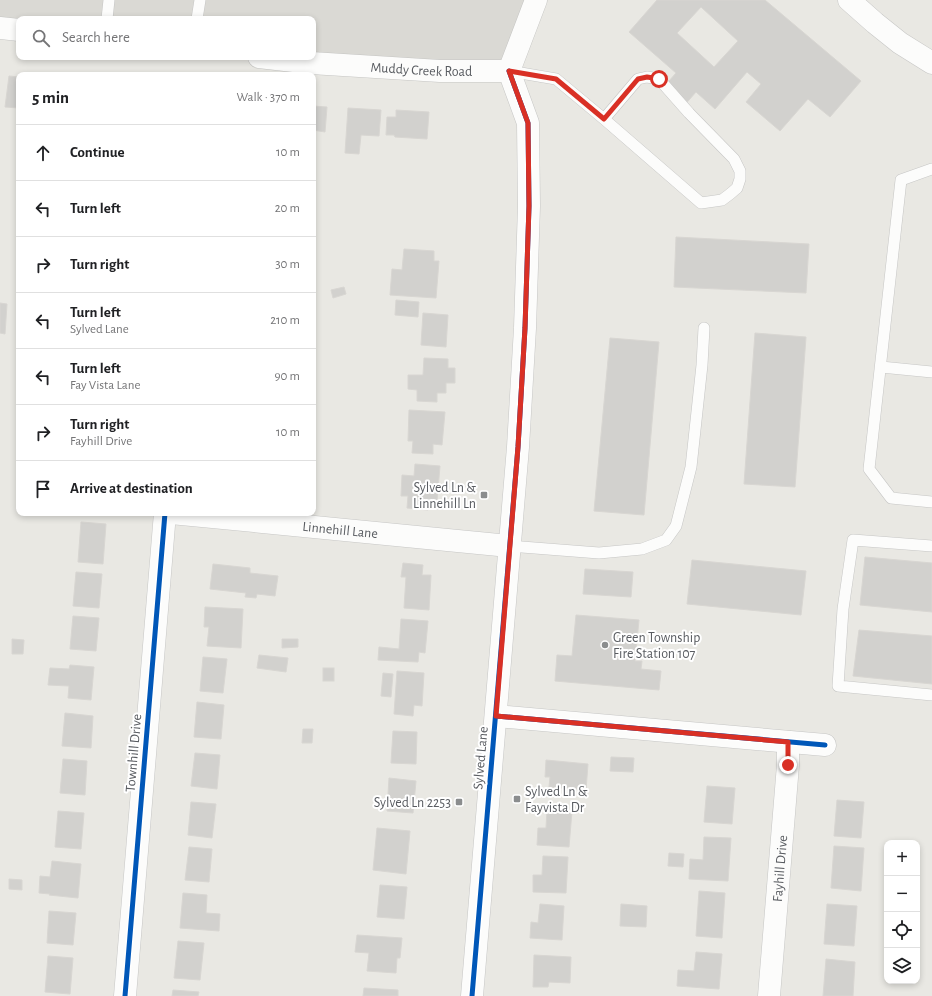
<!DOCTYPE html>
<meta charset="utf-8">
<style>
:root{--surface:#fff;--page:#f2f2f2;--text:#202124;--muted:#757577;--line:#e0e0e0}
body{margin:0;font-family:"Alegreya Sans",sans-serif;background:var(--page);color:var(--text)}
.controls{position:absolute;right:12px;bottom:12px;display:grid;overflow:hidden;border-radius:8px;box-shadow:0 2px 6px #0003}
.controls button{width:36px;height:36px;display:grid;place-items:center;padding:0;border:0;border-bottom:1px solid var(--line);background:var(--surface);color:var(--text);font:20px sans-serif}
.stop{position:absolute;width:12px;height:12px;margin:-9px;border:3px solid #d93025;border-radius:50%;background:#fff}
.stop.end{background:#d93025;border-color:#fff;box-shadow:0 1px 4px #0008}
.list{margin:0;padding:0;list-style:none}
h2{display:flex;justify-content:space-between;align-items:center;height:52px;margin:0;padding:0 16px;font-size:17px}
h2 small{font-size:13px;font-weight:400;color:var(--muted)}
.list li{display:grid;grid-template-columns:26px 1fr auto;gap:12px;align-items:center;box-sizing:border-box;height:56px;padding:0 16px;border-top:1px solid var(--line)}
.list b{display:block;font-size:15px;white-space:nowrap}
.list p{margin:0;font-size:13px;white-space:nowrap;color:var(--muted)}
.list em{font-size:13px;font-style:normal;color:var(--muted)}
.icon{flex:none;width:22px;height:22px;fill:none;stroke:currentColor;stroke-width:2;stroke-linecap:round;stroke-linejoin:round}
.map{position:relative;flex:none;width:932px;height:996px;overflow:hidden}
.search{position:absolute;background:var(--surface);box-shadow:0 2px 6px #0003;left:16px;top:16px;width:300px;height:44px;display:flex;align-items:center;gap:10px;box-sizing:border-box;padding:0 14px;border-radius:8px;color:var(--muted);font-size:15px}
.panel{position:absolute;background:var(--surface);box-shadow:0 2px 6px #0003;left:16px;top:72px;width:300px;height:444px;border-radius:8px}
.map>svg:first-child{display:block}
</style>
<div class="map">
<svg width="932" height="996" viewBox="0 0 932 996">
<rect width="100%" height="100%" fill="#e9e8e3"/>
<polygon fill="#dad9d4" points="0,0 536,0 509,71 313,57 313,19 19,19 0,28"/>
<g fill="#d2d1ce" stroke="#d8d6d2" fill-rule="evenodd">
<path d="M 657,0 L 765,0 L 861,81 L 830,117 L 808,99 L 780,131 L 746,102 L 761,84 L 747,72 L 715,109 L 696,92 L 682,108 L 661,90 L 676,73 L 629,32 ZM 701,7 L 738,41 L 714,67 L 677,33 Z"/>
<polygon points="9,76 19,77 19,108 5,107"/>
<polygon points="313,106 327,107 325,132 313,130"/>
<polygon points="348,108 381,110 379,136 361,135 359,154 345,153"/>
<polygon points="396,110 429,112 427,139 395,137 394,135 386,135 387,117 396,117"/>
<polygon points="676,237 809,244 806,293 674,287"/>
<polygon points="404,249 434,251 434,261 439,261 436,298 390,295 392,269 402,270"/>
<polygon points="344,287 346,294 333,298 331,290"/>
<polygon points="396,300 419,302 418,317 395,315"/>
<polygon points="0,303 7,304 5,334 0,333"/>
<polygon points="423,313 448,315 446,347 421,345"/>
<polygon points="755,333 806,337 795,487 744,484"/>
<polygon points="610,338 659,342 644,515 594,511"/>
<polygon points="424,358 448,359 448,368 455,368 455,383 446,383 446,393 437,393 437,402 417,401 417,390 408,389 408,375 423,375"/>
<polygon points="409,410 445,412 442,445 433,444 433,454 412,453 413,441 408,441"/>
<polygon points="415,464 440,466 437,501 429,500 428,510 407,508 408,496 401,496 402,475 414,476"/>
<polygon points="81,522 106,524 103,564 78,562"/>
<polygon points="865,557 932,563 932,612 860,605"/>
<polygon points="692,560 806,571 801,615 687,604"/>
<polygon points="403,563 423,565 422,575 431,575 429,610 404,608 406,577 401,577"/>
<polygon points="213,564 250,568 250,573 278,576 275,596 257,594 256,598 245,597 246,593 210,589"/>
<polygon points="585,569 633,572 631,597 583,594"/>
<polygon points="76,572 102,574 99,608 73,606"/>
<polygon points="205,607 243,609 241,648 207,646 209,627 204,627"/>
<polygon points="576,615 639,620 635,661 642,661 641,669 661,671 659,690 555,681 557,655 572,656"/>
<polygon points="73,616 99,618 96,651 70,649"/>
<polygon points="401,619 428,621 425,653 419,652 418,662 378,660 379,647 399,649"/>
<polygon points="859,630 932,636 932,684 853,676"/>
<polygon points="12,639 24,640 23,654 12,654"/>
<polygon points="282,639 298,639 298,647 282,648"/>
<polygon points="259,655 288,658 286,672 257,668"/>
<polygon points="203,657 227,659 223,693 200,691"/>
<polygon points="70,665 94,667 91,700 68,698 69,686 48,685 50,668 69,669"/>
<rect x="323" y="668" width="11" height="13"/>
<polygon points="397,671 424,673 422,706 414,705 413,716 394,714"/>
<polygon points="383,673 393,674 391,697 381,696"/>
<polygon points="197,702 224,705 221,739 194,737"/>
<polygon points="65,713 93,716 91,748 62,746"/>
<polygon points="303,729 313,729 312,743 302,743"/>
<polygon points="393,731 417,732 416,764 391,763"/>
<polygon points="195,753 220,755 217,789 191,786"/>
<polygon points="611,757 634,758 633,772 610,771"/>
<polygon points="63,759 87,761 85,795 60,793"/>
<polygon points="546,760 588,764 586,790 549,787 550,777 545,777"/>
<polygon points="389,778 416,781 413,813 387,811"/>
<polygon points="707,786 735,788 732,824 704,822"/>
<polygon points="837,800 864,802 861,838 834,836"/>
<polygon points="191,802 216,804 212,838 188,835"/>
<polygon points="547,810 572,811 569,847 537,845 538,828 546,828"/>
<polygon points="58,811 84,813 81,849 55,847"/>
<polygon points="377,828 410,831 406,874 373,870"/>
<polygon points="704,837 731,838 728,881 689,879 690,859 703,860"/>
<polygon points="834,846 864,848 861,891 831,888"/>
<polygon points="189,847 212,849 209,882 185,880"/>
<polygon points="669,853 684,854 683,867 668,866"/>
<polygon points="543,856 568,857 566,893 533,892 533,875 542,875"/>
<polygon points="52,861 81,864 78,898 49,895 50,894 39,893 40,876 50,877"/>
<polygon points="9,879 22,880 22,890 9,889"/>
<polygon points="380,885 407,887 404,919 377,917"/>
<polygon points="699,891 725,893 722,938 696,936"/>
<polygon points="183,893 207,895 206,913 220,914 219,931 180,928"/>
<polygon points="540,904 564,906 562,940 530,938 531,922 538,923"/>
<polygon points="621,904 647,906 646,927 620,926"/>
<polygon points="827,904 857,906 854,946 824,944"/>
<polygon points="49,911 76,913 73,945 47,943"/>
<polygon points="357,935 402,938 400,958 397,958 396,973 367,971 369,953 355,952"/>
<polygon points="178,941 204,943 200,980 174,978"/>
<polygon points="696,952 722,954 719,989 677,986 678,970 694,971"/>
<polygon points="534,955 571,957 570,983 549,982 548,987 533,987"/>
<polygon points="48,956 73,958 70,994 45,992"/>
<polygon points="826,959 855,962 853,996 823,996"/>
<polygon points="364,988 398,990 398,996 363,996"/>
<polygon points="173,990 199,992 198,996 172,996"/>
</g>
<g fill="none" stroke-linecap="round" stroke-linejoin="round">
<g stroke="#c6c6c5" stroke-width="12">
<g id="lane">
<polyline points="107,19 109,0"/>
<polyline points="197,19 200,0"/>
<polyline points="509,71 556,79 604,119 701,203 722,200 730,194 737,188 740,179 740,171 734,159 689,113 659,79 647,77 638,79 604,119"/>
<polyline points="932,169 901,180 869,469 891,498 932,502"/>
<polyline points="881,367 932,372"/>
<polyline points="509,546 599,553 642,549 666,540 676,526 691,467 702,365 704,328"/>
<polyline points="932,546 853,540 843,609 838,686 932,695"/>
</g>
</g>
<g stroke="#c6c6c5" stroke-width="23">
<g id="street">
<polyline points="849,0 875,23 900,43 932,63"/>
<path id="s1" d="M 171,513 L 509,546"/>
<polyline points="496,716 825,745"/>
<polyline points="125,996 165,513"/>
<polyline points="472,996 518,447 525,328 529,206 528,123 509,71"/>
<path id="s2" d="M 769,996 L 788,765 L 788,742"/>
</g>
</g>
<g stroke="#c5c5c3" stroke-width="23">
<g id="secondary">
<polyline points="0,28 19,30"/>
<path id="s3" d="M 259,57 L 311,63 L 440,71 L 509,71 L 536,0"/>
</g>
</g>
<use href="#lane" stroke="#fcfcfb" stroke-width="11"/>
<use href="#street" stroke="#fcfcfb" stroke-width="22"/>
<use href="#secondary" stroke="#fcfcfb" stroke-width="22"/>
<g stroke="#fff" stroke-width="8">
<g id="cycleway">
<polyline points="496,716 825,745"/>
<polyline points="125,996 165,513"/>
<polyline points="472,996 518,447 525,328 529,206 528,123 509,71"/>
</g>
</g>
<use href="#cycleway" stroke="#0057b8" stroke-width="5"/>
</g>
<g fill="none" stroke-linecap="round" stroke-linejoin="round">
<polyline stroke="#d93025" stroke-width="5" points="659,79 647,77 638,79 604,119 556,79 509,71 528,123 529,206 525,328 518,447 496,716 788,742 788,765"/>
</g>
<g fill="#8b8d8e" stroke="#fff" stroke-width="1.5">
<rect x="480" y="491" width="8" height="8" rx="2"/>
<circle cx="605" cy="645" r="4"/>
<rect x="513" y="795" width="8" height="8" rx="2"/>
<rect x="455" y="798" width="8" height="8" rx="2"/>
</g>
<g text-anchor="middle" stroke-width="4" stroke-linejoin="round" paint-order="stroke">
<g font-size="14" fill="#595c61" stroke="#fff">
<text dy="5" stroke="none"><textPath href="#s3" startOffset="163">Muddy Creek Road</textPath></text>
<text dy="5" stroke="none"><textPath href="#s1" startOffset="170">Linnehill Lane</textPath></text>
<text transform="translate(133 753) rotate(-85)" y="5">Townhill Drive</text>
<text transform="translate(480 758) rotate(-85)" y="5">Sylved Lane</text>
<text dy="5" stroke="none"><textPath href="#s2" startOffset="128">Fayhill Drive</textPath></text>
</g>
<g font-size="14" fill="#595c61" stroke="#fff" text-anchor="end">
<text x="476" y="492">Sylved Ln &amp;<tspan x="476" dy="16">Linnehill Ln</tspan></text>
<text x="613" y="642" text-anchor="start">Green Township<tspan x="613" dy="16">Fire Station 107</tspan></text>
<text x="525" y="796" text-anchor="start">Sylved Ln &amp;<tspan x="525" dy="16">Fayvista Dr</tspan></text>
<text x="451" y="807">Sylved Ln 2253</text>
</g>
</g>
</svg>
<div class="controls">
<button>+</button>
<button>−</button>
<button><svg class="icon" aria-label="locate" viewBox="0 0 24 24"><circle cx="12" cy="12" r="6"/><path d="M12 2v4M12 18v4M2 12h4M18 12h4"/></svg></button>
<button><svg class="icon" aria-label="layers" viewBox="0 0 24 24"><path d="M12 4l9 5-9 5-9-5zM3 14l9 5 9-5"/></svg></button>
</div>
<div class="stop" style="left:659px;top:79px"></div>
<div class="stop end" style="left:788px;top:765px"></div>
<div class="search"><svg class="icon" aria-label="search" viewBox="0 0 24 24"><circle cx="10" cy="10" r="6"/><path d="M15 15l6 6"/></svg>Search here</div>
<section class="panel">
<h2>5 min<small>Walk · 370 m</small></h2>
<ul class="list">
<li><svg class="icon" aria-label="ahead" viewBox="0 0 24 24"><path d="M12 20V5M6 11l6-6 6 6"/></svg><div><b>Continue</b></div><em>10 m</em></li>
<li><svg class="icon" aria-label="left" viewBox="0 0 24 24"><path d="M17 20v-9H6M10 6l-5 5 5 5"/></svg><div><b>Turn left</b></div><em>20 m</em></li>
<li><svg class="icon" aria-label="right" viewBox="0 0 24 24"><path d="M7 20v-9h11M14 6l5 5-5 5"/></svg><div><b>Turn right</b></div><em>30 m</em></li>
<li><svg class="icon" aria-label="left" viewBox="0 0 24 24"><path d="M17 20v-9H6M10 6l-5 5 5 5"/></svg><div><b>Turn left</b><p>Sylved Lane</p></div><em>210 m</em></li>
<li><svg class="icon" aria-label="left" viewBox="0 0 24 24"><path d="M17 20v-9H6M10 6l-5 5 5 5"/></svg><div><b>Turn left</b><p>Fay Vista Lane</p></div><em>90 m</em></li>
<li><svg class="icon" aria-label="right" viewBox="0 0 24 24"><path d="M7 20v-9h11M14 6l5 5-5 5"/></svg><div><b>Turn right</b><p>Fayhill Drive</p></div><em>10 m</em></li>
<li><svg class="icon" aria-label="arrive" viewBox="0 0 24 24"><path d="M6 21V4h12l-3 4 3 4H6"/></svg><div><b>Arrive at destination</b></div></li>
</ul>
</section>
</div>
